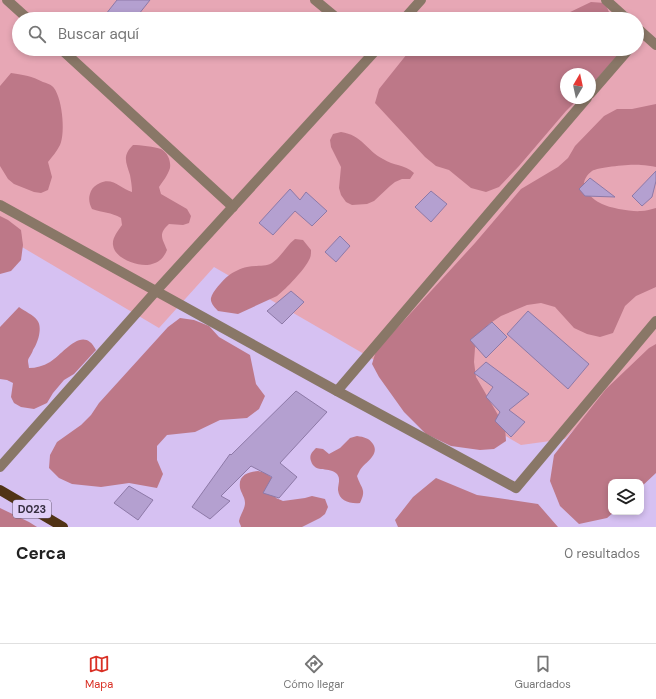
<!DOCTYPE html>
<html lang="es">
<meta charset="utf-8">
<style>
:root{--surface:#fff;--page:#f2f2f2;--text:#222;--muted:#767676;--line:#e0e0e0;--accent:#d93025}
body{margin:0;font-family:"DM Sans",sans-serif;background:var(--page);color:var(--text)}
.controls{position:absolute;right:12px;bottom:12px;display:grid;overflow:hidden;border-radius:8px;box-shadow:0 2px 6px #0003}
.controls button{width:36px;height:36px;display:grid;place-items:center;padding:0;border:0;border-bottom:1px solid var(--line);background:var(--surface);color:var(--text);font:20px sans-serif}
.compass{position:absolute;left:560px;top:68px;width:36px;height:36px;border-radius:50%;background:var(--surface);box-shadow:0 2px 6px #0003;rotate:9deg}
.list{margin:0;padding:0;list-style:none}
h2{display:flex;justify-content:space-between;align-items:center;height:52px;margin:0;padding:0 16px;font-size:17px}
h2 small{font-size:13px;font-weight:400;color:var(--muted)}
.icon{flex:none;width:22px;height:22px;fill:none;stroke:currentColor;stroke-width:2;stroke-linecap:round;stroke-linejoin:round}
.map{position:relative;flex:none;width:656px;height:527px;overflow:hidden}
.search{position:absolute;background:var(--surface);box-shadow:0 2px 6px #0003;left:12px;right:12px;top:12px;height:44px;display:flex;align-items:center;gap:10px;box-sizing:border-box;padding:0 14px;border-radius:22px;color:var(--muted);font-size:15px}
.sheet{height:116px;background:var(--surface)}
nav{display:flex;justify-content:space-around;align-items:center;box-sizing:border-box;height:56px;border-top:1px solid var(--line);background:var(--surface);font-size:11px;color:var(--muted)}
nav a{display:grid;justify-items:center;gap:2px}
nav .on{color:var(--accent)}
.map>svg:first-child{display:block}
</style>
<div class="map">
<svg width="656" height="527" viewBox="0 0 656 527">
<rect width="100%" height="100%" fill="#d6c1f2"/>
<path fill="#e7a7b5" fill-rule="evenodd" d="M 0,0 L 656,0 L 656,345 L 565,439 L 521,445 L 214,267 L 159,328 L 0,234 ZM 19,19 L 637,19 L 637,49 L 19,49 ZM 566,74 L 590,74 L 590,98 L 566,98 Z"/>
<g fill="#bd7888">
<polygon points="591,2 605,3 612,19 527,19 566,14"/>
<polygon points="456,12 470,13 499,19 442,19"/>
<polygon points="411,49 618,49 616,57 590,87 590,74 566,74 566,98 579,98 566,111 519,166 499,187 486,192 471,188 449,170 436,166 425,157 375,103 379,89"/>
<path d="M 11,73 C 25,75 31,76 43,82 C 46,83 50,84 52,86 C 62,94 66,133 60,145 C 57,151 52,157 48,162 L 52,177 L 48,190 L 41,193 L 34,192 L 14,184 L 8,179 L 0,166 L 0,86 Z"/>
<path d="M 656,104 L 656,167 C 651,166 646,165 641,165 C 632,164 599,167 592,171 C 588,174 584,179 584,184 C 584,192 595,201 602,204 C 610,208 632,212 641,211 C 646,211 651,209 656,208 L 656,287 L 636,296 L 625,306 L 613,333 L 600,337 L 587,334 L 574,328 L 555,307 L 541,303 L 527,305 L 501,316 L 489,324 L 480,335 L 475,348 L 474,362 L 476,377 L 483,389 L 505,427 L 506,441 L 494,449 L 480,450 L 451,446 L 426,434 L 404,412 L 379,377 L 372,364 L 376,351 L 475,243 L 521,189 L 558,167 L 568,158 L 575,146 L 604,116 L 617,109 L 632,109 Z"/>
<path d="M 341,132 C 362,135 366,150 383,159 C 394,166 404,164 414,173 L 410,179 L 402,179 L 395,182 L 390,186 L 374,201 L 367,204 L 352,205 L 346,202 L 341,195 L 339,188 L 341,167 L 331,147 L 330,140 L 333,134 Z"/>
<path d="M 133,145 C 140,145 155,147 161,149 C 168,153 171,161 170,168 C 168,175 163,181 159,187 L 161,194 L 187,209 L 191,216 L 189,223 L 183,225 L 169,224 C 158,234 162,238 167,250 C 164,257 160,262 152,264 C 141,268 114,259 113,245 C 112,238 118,231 122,225 L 121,218 C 111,212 103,213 92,209 C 89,203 88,198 91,191 C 93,187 96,185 100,183 C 113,177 121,189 132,192 C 132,186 131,181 130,175 C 126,162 122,156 133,145 Z"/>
<polygon points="0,216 8,220 21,230 23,245 21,260 11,271 0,274"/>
<path d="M 295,239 L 303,240 L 311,250 C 311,254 311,257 309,260 C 305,269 286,289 277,296 L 238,314 L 218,311 C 215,308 210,303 211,298 C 212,292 223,280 228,276 C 233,272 241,268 247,267 C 255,265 265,267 272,263 C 281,257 286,246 295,239 Z"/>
<path d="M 19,307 C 24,311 34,315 37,320 C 43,327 38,343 33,350 C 32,354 28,358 28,361 C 28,362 29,367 29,368 C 36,368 43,366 50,362 C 64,353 83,324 96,350 L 74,374 L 64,380 L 53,393 L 47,403 L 34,409 L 21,407 L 14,403 L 11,397 L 13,383 L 7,380 L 0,379 L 0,327 Z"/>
<polygon points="180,318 194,320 209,326 219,337 250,355 256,384 265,396 259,409 247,418 220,420 195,432 167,435 157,446 157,460 163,474 157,488 129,483 101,487 72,484 59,478 49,468 50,455 57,442 81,425 91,415 99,403 168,327"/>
<polygon points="656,344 656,473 641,487 641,482 611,482 611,512 614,512 607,518 579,524 560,506 550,481 554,455 606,389 649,348"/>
<path d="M 357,436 C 364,437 369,438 373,444 C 380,455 365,462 360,470 C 359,472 358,474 357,476 C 361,489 367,489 360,503 C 350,504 339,501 338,490 C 338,484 341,479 337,474 C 330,466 315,474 311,461 C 309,455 312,452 316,448 L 323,449 L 329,454 L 340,448 L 350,438 Z"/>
<path d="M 258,471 L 266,473 L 272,478 L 273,491 L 276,498 L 283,501 L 305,498 L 312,496 L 325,499 L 328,507 L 325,514 L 320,518 L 302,527 L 241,527 C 241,525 239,523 239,521 C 240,515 245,509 245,503 C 245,497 241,493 240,488 C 238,475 248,472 258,471 Z"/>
<polygon points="436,478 477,495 538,504 558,527 398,527 395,520 413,497"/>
<polygon points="0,508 29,522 37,527 0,527"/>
</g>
<g fill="#b4a0d0" stroke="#8d79a7">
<polygon points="117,0 150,0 135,19 102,19"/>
<polygon points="656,171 656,181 652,197 642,206 632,196"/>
<polygon points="590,178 615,197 585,196 579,189"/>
<polygon points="290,189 300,200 306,192 327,211 312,226 295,211 273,235 259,223"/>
<polygon points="431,191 447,204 431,222 415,207"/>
<polygon points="340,236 350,246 336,262 325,252"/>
<polygon points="291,291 304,302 282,324 267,311"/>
<polygon points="528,311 589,364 568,389 507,334"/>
<polygon points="492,322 507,337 486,358 470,340"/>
<polygon points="486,362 529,394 509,410 525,422 511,437 495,421 500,412 486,397 493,387 474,373"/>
<polygon points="296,391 327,412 280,463 297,477 279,498 263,493 272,477 251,466 221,496 230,501 210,519 192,507 230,454 231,455"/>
<polygon points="129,486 153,500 138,520 114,503"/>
</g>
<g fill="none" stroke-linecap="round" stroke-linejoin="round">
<g stroke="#897767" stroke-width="10">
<polyline points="7,0 28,19"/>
<polyline points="315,0 338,19"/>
<polyline points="606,0 627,19"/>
<polyline points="404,19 421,0"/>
<polyline points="637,28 656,45"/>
<polyline points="61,49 233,207"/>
<polyline points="590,94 629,49"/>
<polyline points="0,205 337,391 516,488 656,321"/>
<polyline points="337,391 587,98"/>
<polyline points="0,467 156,291 377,49"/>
</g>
<polyline stroke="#513315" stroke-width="10" points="0,490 63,527"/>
</g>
<g text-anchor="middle" stroke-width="3" stroke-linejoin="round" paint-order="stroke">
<rect fill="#e1d0f8" stroke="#6a5f79" stroke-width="1" x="13" y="500" width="38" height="18" rx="3"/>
<g font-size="11" font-weight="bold" fill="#372f42">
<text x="32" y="513">D023</text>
</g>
</g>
</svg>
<div class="controls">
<button><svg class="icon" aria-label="layers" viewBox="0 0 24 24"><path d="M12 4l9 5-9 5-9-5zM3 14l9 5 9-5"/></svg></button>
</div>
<svg class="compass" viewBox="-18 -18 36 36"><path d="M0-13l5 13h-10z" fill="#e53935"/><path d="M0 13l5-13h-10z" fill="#767676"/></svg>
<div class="search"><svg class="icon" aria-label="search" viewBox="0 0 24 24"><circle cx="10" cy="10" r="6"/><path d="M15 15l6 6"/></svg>Buscar aquí</div>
</div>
<section class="sheet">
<h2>Cerca<small>0 resultados</small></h2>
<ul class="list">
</ul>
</section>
<nav>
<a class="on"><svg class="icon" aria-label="map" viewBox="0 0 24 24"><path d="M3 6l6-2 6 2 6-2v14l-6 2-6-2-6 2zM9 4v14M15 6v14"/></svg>Mapa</a>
<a><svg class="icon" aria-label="directions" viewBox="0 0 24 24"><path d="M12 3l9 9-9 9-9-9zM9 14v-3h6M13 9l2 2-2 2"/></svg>Cómo llegar</a>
<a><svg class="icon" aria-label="saved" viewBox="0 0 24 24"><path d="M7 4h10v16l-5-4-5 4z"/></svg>Guardados</a>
</nav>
